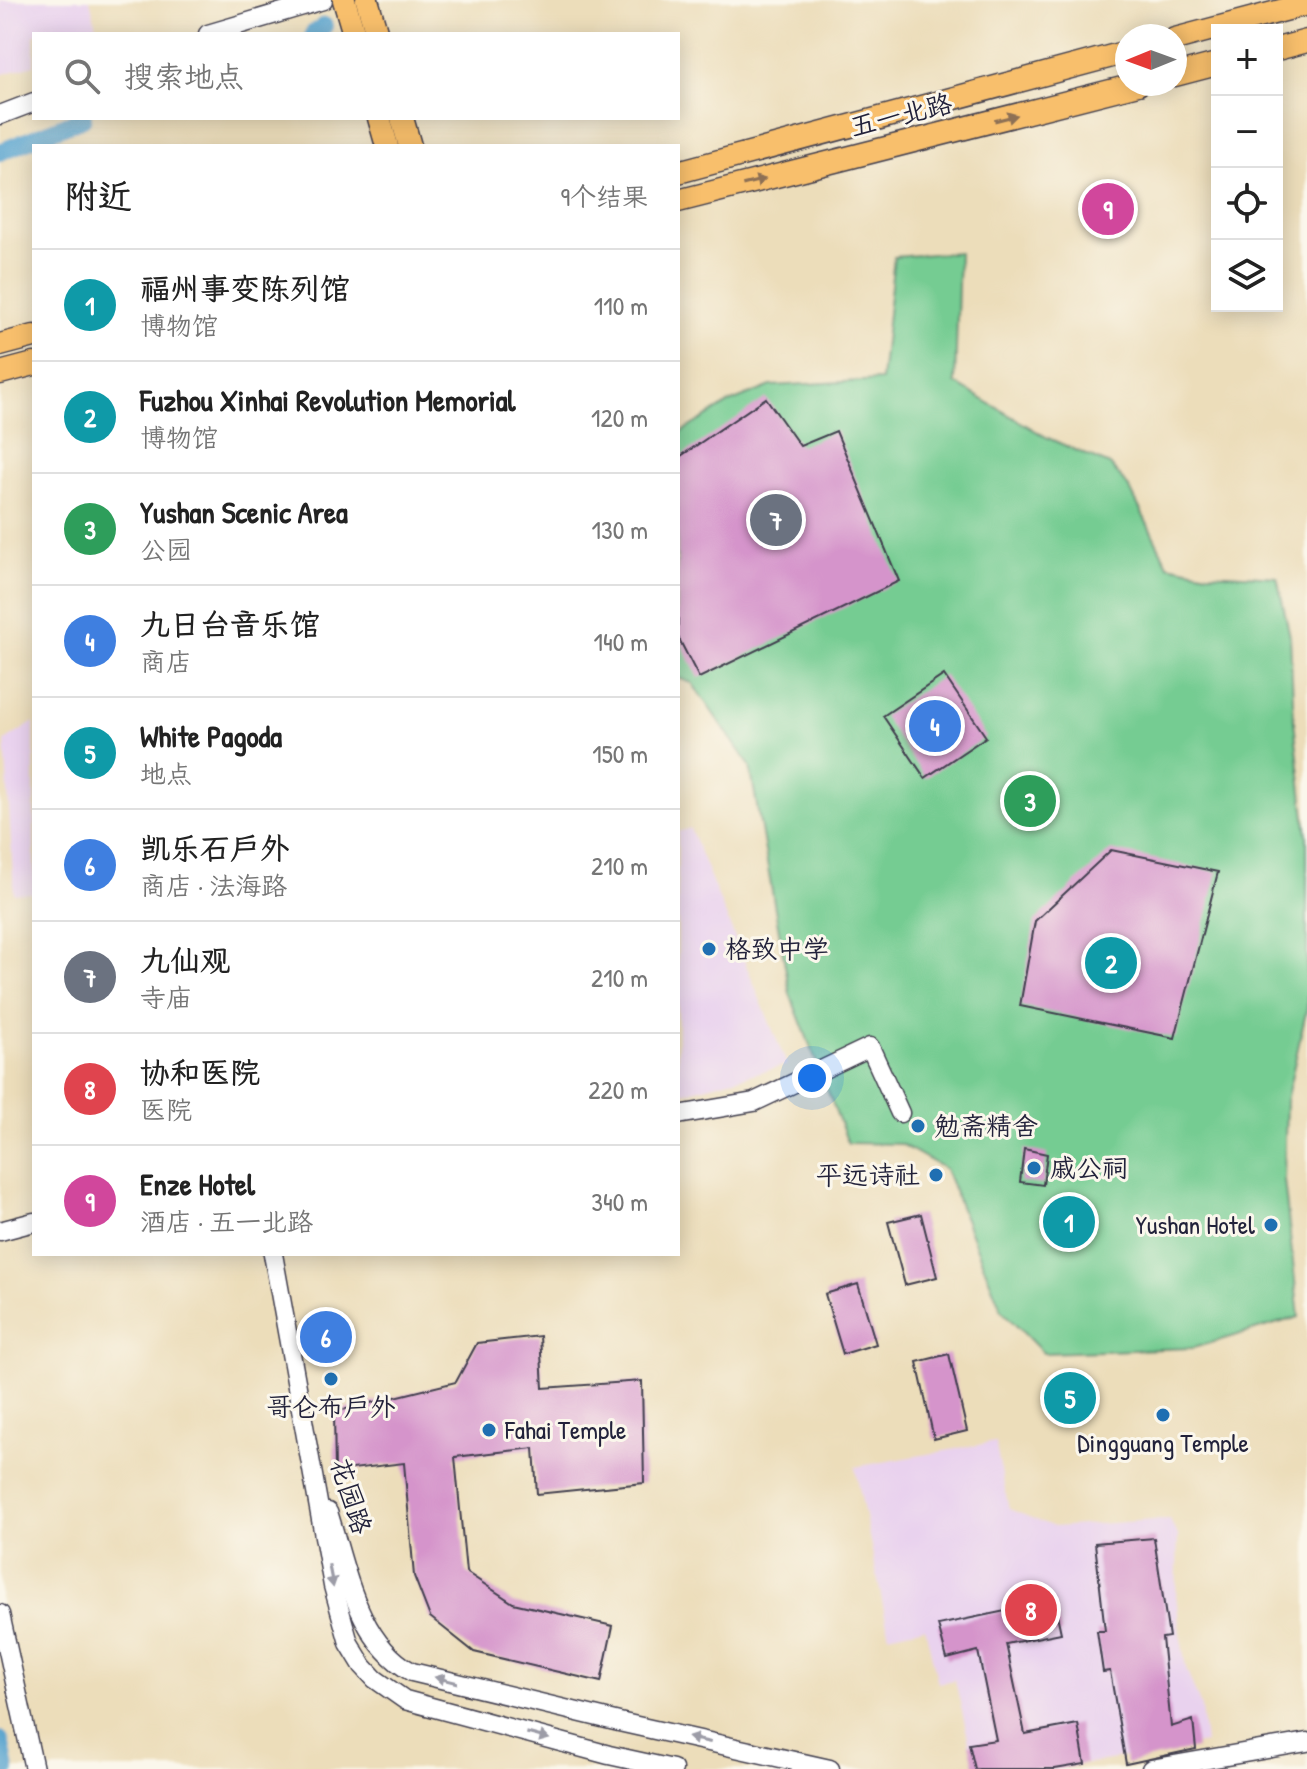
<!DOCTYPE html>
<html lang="zh">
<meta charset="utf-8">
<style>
:root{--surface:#fff;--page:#f2f2f2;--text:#222;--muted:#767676;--line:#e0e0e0;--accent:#1f6fb2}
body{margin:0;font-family:"Patrick Hand","LXGW WenKai TC",sans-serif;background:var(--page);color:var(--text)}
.controls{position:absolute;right:24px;top:24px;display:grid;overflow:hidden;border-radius:0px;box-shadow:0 4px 20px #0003}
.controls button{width:72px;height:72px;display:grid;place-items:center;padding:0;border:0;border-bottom:2px solid var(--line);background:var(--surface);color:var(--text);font:40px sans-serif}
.compass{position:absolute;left:1115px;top:24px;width:72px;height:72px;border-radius:50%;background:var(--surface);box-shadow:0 4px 20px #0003;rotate:269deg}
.you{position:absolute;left:812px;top:1078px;width:28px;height:28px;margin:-20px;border:6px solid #fff;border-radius:50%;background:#1a73e8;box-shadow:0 0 0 12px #1a73e833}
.badge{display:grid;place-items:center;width:52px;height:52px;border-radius:50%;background:var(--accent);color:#fff;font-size:26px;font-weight:700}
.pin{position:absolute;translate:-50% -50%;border:4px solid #fff;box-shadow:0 2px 8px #0006}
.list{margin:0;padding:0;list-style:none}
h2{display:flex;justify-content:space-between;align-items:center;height:104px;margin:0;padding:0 32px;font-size:34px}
h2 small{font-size:26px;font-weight:400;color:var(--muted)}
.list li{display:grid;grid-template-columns:52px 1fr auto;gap:24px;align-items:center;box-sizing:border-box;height:112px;padding:0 32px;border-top:2px solid var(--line)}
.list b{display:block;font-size:30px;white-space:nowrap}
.list p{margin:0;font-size:26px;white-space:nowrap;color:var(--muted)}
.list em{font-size:26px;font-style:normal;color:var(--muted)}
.icon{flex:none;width:44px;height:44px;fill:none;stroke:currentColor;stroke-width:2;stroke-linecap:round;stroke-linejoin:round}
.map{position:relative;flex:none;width:1307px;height:1769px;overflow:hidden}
.search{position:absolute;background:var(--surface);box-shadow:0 4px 20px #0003;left:32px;top:32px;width:648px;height:88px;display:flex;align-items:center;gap:20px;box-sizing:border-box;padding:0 28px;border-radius:0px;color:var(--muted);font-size:30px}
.panel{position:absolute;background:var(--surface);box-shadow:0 4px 20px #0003;left:32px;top:144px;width:648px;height:1112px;border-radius:0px}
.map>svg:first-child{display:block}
</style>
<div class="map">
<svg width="1307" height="1769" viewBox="0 0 1307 1769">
<rect width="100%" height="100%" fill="#fbf7ec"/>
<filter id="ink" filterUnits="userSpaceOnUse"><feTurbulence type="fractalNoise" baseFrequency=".0125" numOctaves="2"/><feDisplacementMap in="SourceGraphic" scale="16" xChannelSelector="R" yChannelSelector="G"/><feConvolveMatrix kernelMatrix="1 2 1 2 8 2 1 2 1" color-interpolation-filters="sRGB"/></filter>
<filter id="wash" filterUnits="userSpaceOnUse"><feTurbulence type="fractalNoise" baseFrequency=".006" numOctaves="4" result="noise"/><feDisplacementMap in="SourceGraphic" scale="32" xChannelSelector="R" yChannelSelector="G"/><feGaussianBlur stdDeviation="1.8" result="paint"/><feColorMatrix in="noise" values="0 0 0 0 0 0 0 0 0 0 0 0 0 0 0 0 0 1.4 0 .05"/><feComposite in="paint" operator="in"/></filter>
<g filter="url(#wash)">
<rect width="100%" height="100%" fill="#ecddba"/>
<g fill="#e9d2ee">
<polygon points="0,0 90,0 98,34 34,34 34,65 0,75"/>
<polygon points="34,722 34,893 14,894 5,741"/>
<polygon points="690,828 787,1065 678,1094 678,832"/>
<polygon points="995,1442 1009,1509 1054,1527 1169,1519 1178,1535 1176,1594 1180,1633 1186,1668 1201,1707 1205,1743 1058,1769 975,1769 955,1680 938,1683 925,1627 889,1635 855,1467"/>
</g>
<polygon fill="#75cc92" stroke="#4c7766" stroke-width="2" points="959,252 955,383 1048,438 1110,465 1130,489 1168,565 1208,573 1277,577 1290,636 1294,721 1307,836 1307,1008 1286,1101 1284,1180 1299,1317 1193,1348 1043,1353 1002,1311 945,1169 901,1144 848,1143 790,994 750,766 692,683 678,678 678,434 729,403 771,386 881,380 894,257"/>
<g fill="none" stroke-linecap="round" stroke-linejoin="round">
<g stroke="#54a2ce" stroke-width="18">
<polyline points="313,34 324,26"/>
<polyline points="0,152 83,118"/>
<polyline points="0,1740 6,1769"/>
</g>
</g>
<g id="blocks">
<g fill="#d594cb">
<polygon points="766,398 800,446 836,431 899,581 699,678 678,637 678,458"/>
<polygon points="944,675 986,737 925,778 883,716"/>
<polygon points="1111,850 1218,872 1175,1038 1020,1006 1035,921"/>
<polygon points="1024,1149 1047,1154 1043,1185 1020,1182"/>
<polygon points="1057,1205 1086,1210 1081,1238 1053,1234"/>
<polygon points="921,1214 937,1277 905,1285 888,1222"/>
<polygon points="858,1284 876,1344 843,1354 825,1294"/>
<polygon points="540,1336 543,1388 642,1381 644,1483 537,1494 534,1448 455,1457 466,1572 513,1603 613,1626 601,1682 474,1652 430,1617 414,1576 404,1463 335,1471 334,1412 456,1382 477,1343"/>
<polygon points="949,1354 967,1431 934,1439 917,1362"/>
<polygon points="1070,1385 1084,1391 1087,1406 1078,1418 1063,1418 1053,1406 1057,1391"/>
<polygon points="1154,1538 1169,1637 1162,1638 1171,1727 1193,1720 1196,1749 1126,1764 1110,1671 1103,1672 1097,1631 1105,1631 1095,1543"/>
<polygon points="1054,1601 1061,1633 1006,1644 1025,1734 1078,1724 1085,1764 1055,1769 975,1769 969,1744 996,1740 978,1651 947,1659 938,1625"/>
</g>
</g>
</g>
<g filter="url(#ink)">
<use href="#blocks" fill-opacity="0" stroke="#403e4e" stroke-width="2"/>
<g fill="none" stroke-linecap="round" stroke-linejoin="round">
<g stroke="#403e4e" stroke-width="21">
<g id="minor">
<polyline points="208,34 323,0"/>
<polyline points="0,115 34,102"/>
<polyline points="678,1115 754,1102 870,1047 900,1113"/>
<polyline points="0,1231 34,1222"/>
<polyline points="273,1254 333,1586 349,1643 363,1666 375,1679 405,1700 609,1755 673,1769"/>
<path d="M 328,1512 C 346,1567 357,1642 412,1672 L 619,1722 L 830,1769"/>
<polyline points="0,1614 34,1769"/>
<polyline points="1151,1769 1307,1742"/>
</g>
</g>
<g stroke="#403e4e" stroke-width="25">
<g id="major">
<polyline points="344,0 354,34"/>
<polyline points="367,0 377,34"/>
<polyline points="1175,39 1307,4"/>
<polyline points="1277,49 1307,41"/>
<polyline points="1175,75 1217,64"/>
<polyline points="379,118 387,146"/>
<polyline points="402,118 410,146"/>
<polyline points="678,172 1127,52"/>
<polyline points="678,201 1138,84"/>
<polyline points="0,345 34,336"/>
<polyline points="0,373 34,364"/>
</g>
</g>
<use href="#minor" stroke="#fff" stroke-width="18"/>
<use href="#major" stroke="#f8bf6c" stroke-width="22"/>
</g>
<defs><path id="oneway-solid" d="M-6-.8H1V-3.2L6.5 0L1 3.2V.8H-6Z" transform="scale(2)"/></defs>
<g fill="#8d7054">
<use href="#oneway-solid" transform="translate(1006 118) rotate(-14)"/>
<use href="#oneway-solid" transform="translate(754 182) rotate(-14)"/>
</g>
<g fill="#9c9ca7">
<use href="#oneway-solid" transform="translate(331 1576) rotate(79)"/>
<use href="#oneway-solid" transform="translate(446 1680) rotate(-166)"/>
<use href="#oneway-solid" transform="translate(538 1736) rotate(15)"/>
<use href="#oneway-solid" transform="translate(699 1740) rotate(-168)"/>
</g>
</g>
<g fill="#1f6fb2" stroke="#fbf7ec" stroke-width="3">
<circle cx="709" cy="949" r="8"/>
<circle cx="918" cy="1126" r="8"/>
<circle cx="1034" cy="1168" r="8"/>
<circle cx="936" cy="1175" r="8"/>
<circle cx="1271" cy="1225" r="8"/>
<circle cx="331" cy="1379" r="8"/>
<circle cx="1163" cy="1415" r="8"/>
<circle cx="489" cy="1430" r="8"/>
</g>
<g text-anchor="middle" stroke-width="6" stroke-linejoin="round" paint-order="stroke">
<g font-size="26" fill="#22223b" stroke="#fbf7ec">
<text transform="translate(901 115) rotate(-14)" y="9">五一北路</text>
<text transform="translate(351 1496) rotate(72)" y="9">花园路</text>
</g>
<g font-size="26" fill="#22223b" stroke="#fbf7ec" text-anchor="start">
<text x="725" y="958">格致中学</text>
<text x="934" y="1135">勉斋精舍</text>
<text x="1050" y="1177">戚公祠</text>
<text x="920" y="1184" text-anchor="end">平远诗社</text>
<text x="1255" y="1234" text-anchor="end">Yushan Hotel</text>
<text x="331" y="1416" text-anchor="middle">哥仑布户外</text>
<text x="505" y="1439">Fahai Temple</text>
<text x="1163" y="1452" text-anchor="middle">Dingguang Temple</text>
</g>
</g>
</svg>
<div class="controls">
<button>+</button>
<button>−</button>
<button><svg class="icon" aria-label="locate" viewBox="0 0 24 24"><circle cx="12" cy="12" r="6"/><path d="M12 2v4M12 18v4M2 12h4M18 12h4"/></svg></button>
<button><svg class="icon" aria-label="layers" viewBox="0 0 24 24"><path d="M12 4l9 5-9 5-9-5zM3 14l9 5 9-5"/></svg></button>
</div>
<svg class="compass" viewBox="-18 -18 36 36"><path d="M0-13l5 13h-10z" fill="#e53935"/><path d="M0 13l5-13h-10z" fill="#767676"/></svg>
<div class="you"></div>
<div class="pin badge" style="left:1069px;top:1222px;background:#0f9aa8">1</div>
<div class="pin badge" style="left:1111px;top:963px;background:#0f9aa8">2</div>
<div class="pin badge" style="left:1030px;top:801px;background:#2e9e5b">3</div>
<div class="pin badge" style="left:935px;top:726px;background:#3f7fe0">4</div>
<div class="pin badge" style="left:1070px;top:1398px;background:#0f9aa8">5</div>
<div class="pin badge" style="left:326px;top:1337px;background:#3f7fe0">6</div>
<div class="pin badge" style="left:776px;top:520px;background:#6b7280">7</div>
<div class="pin badge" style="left:1031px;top:1610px;background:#e0444e">8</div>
<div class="pin badge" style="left:1108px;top:209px;background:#d1479c">9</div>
<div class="search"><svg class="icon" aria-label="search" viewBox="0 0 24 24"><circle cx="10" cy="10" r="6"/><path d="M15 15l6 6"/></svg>搜索地点</div>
<section class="panel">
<h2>附近<small>9个结果</small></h2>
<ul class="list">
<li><span class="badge" style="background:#0f9aa8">1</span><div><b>福州事变陈列馆</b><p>博物馆</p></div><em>110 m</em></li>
<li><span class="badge" style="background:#0f9aa8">2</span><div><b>Fuzhou Xinhai Revolution Memorial</b><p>博物馆</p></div><em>120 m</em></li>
<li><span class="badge" style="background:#2e9e5b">3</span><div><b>Yushan Scenic Area</b><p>公园</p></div><em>130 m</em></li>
<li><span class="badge" style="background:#3f7fe0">4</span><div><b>九日台音乐馆</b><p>商店</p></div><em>140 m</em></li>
<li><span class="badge" style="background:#0f9aa8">5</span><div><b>White Pagoda</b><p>地点</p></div><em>150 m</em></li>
<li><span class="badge" style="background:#3f7fe0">6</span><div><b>凯乐石户外</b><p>商店 · 法海路</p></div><em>210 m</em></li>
<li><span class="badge" style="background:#6b7280">7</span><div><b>九仙观</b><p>寺庙</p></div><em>210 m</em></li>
<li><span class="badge" style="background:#e0444e">8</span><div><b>协和医院</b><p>医院</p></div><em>220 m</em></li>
<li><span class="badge" style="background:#d1479c">9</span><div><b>Enze Hotel</b><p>酒店 · 五一北路</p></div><em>340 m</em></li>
</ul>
</section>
</div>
